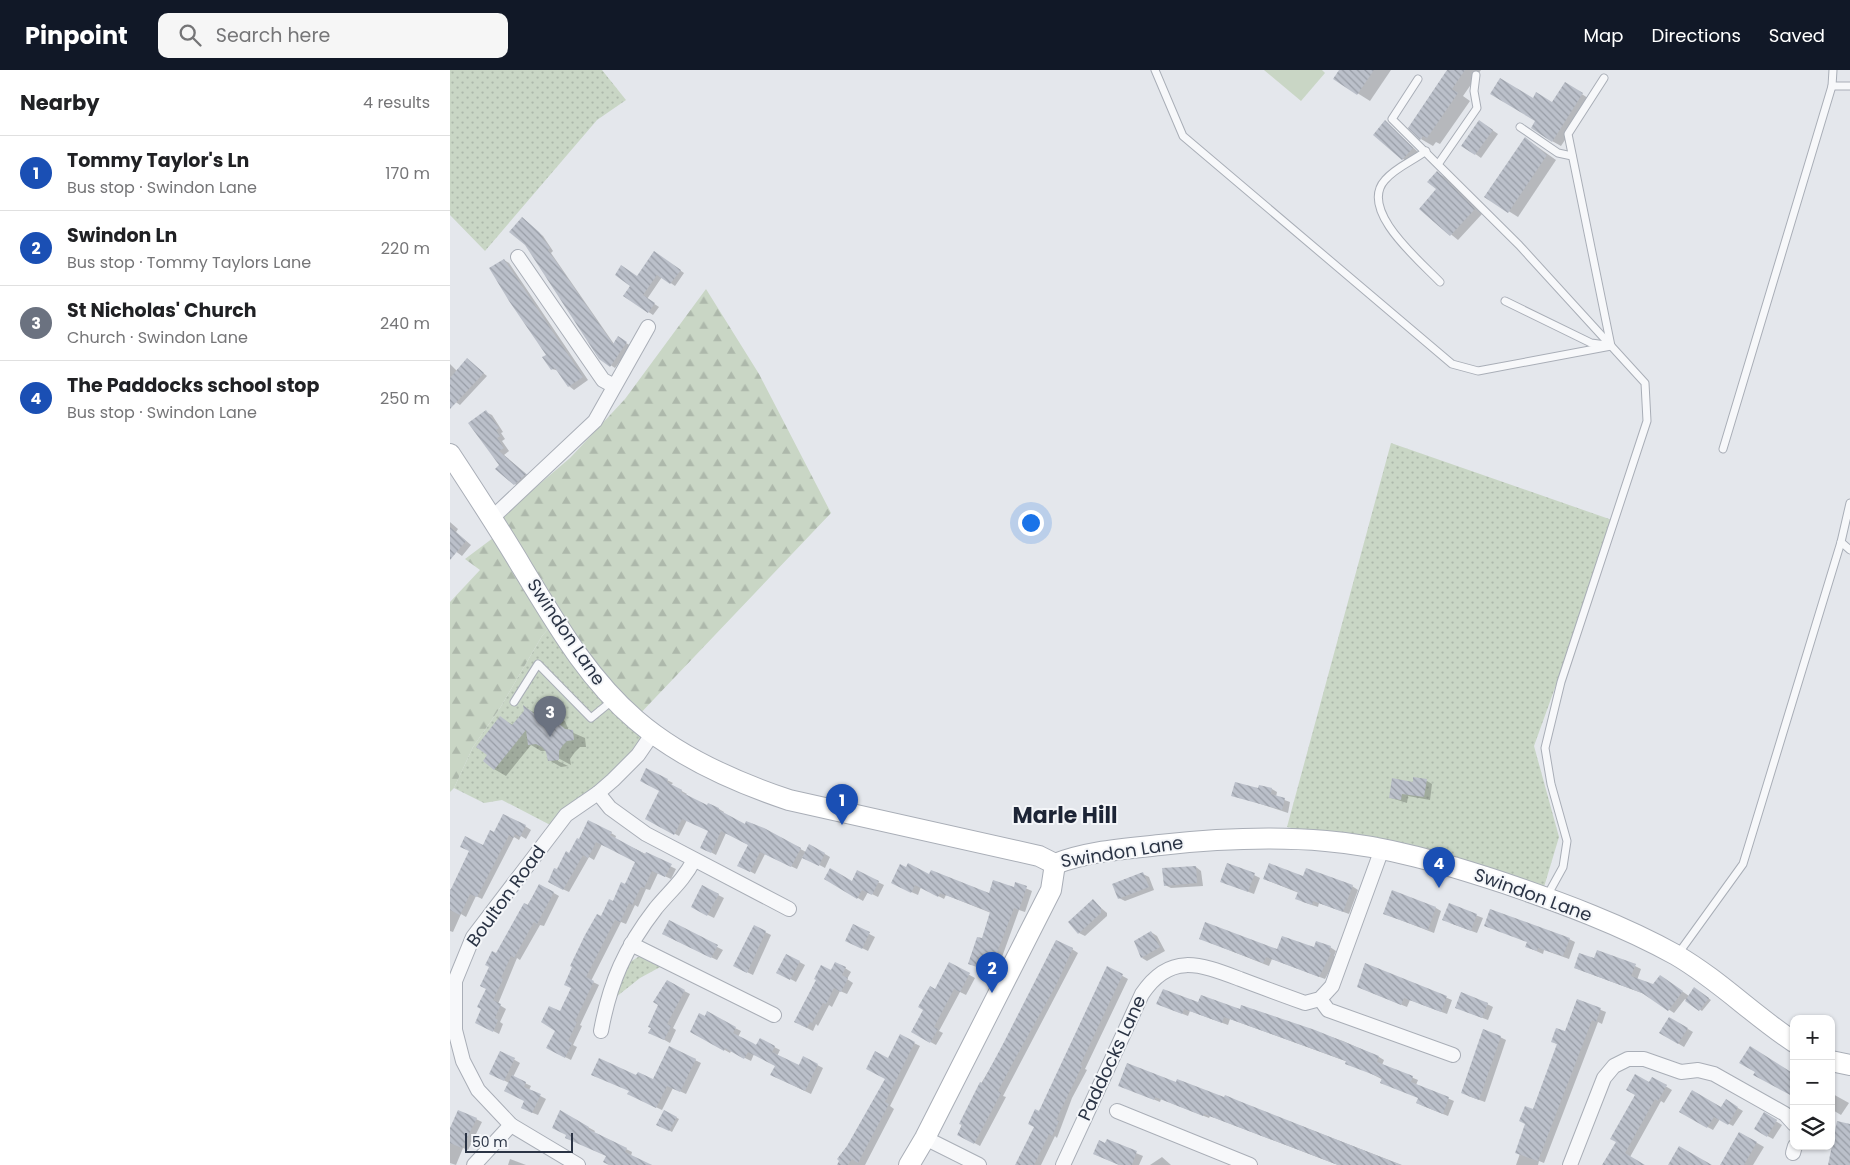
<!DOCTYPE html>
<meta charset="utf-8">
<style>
:root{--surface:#fff;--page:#f6f6f6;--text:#202124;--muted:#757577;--line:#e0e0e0;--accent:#111827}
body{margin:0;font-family:Poppins,sans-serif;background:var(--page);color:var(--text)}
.controls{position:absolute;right:15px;bottom:15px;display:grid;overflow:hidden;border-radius:10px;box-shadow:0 1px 4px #0004}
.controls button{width:45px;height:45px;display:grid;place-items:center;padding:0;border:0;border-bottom:1px solid var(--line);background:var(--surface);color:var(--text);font:25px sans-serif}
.scale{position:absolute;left:15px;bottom:12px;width:108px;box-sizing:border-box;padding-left:5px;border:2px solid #2b3445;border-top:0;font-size:14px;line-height:18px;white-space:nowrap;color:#2b3445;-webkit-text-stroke:4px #f4f6f9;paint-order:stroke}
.you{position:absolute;left:580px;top:452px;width:18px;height:18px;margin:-12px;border:4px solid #fff;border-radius:50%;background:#1a73e8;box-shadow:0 0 0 8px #1a73e833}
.badge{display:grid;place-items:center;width:32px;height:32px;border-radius:50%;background:var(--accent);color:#fff;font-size:16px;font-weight:700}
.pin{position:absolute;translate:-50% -41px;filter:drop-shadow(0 1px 2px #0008)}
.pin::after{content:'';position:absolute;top:26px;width:18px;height:15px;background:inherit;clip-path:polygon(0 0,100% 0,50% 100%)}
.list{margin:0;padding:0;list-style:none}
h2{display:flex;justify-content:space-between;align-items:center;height:65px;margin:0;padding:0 20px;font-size:21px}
h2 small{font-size:16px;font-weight:400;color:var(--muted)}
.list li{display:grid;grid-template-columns:32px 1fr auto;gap:15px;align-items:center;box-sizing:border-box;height:75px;padding:0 20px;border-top:1px solid var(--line)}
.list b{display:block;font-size:19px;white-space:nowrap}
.list p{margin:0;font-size:16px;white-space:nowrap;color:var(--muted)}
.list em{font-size:16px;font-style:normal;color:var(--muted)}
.icon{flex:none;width:28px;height:28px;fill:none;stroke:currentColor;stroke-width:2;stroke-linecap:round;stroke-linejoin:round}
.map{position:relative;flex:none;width:1400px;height:1095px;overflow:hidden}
header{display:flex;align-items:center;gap:30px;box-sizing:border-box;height:70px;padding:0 25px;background:var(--accent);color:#fff}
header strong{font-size:24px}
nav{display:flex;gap:28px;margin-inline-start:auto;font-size:18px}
.search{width:350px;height:45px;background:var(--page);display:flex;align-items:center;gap:12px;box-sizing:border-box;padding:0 18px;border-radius:10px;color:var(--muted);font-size:19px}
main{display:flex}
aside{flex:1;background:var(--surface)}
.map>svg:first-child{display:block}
</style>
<header>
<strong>Pinpoint</strong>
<div class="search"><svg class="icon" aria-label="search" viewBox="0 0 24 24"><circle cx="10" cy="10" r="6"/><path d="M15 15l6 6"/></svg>Search here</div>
<nav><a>Map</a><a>Directions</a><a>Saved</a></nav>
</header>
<main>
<aside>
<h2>Nearby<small>4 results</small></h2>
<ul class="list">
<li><span class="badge" style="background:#1a4fb4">1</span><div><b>Tommy Taylor's Ln</b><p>Bus stop · Swindon Lane</p></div><em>170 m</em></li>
<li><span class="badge" style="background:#1a4fb4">2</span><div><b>Swindon Ln</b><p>Bus stop · Tommy Taylors Lane</p></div><em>220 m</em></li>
<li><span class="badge" style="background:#6b7280">3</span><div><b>St Nicholas' Church</b><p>Church · Swindon Lane</p></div><em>240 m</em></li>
<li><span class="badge" style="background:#1a4fb4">4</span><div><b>The Paddocks school stop</b><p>Bus stop · Swindon Lane</p></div><em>250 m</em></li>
</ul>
</aside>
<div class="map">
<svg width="1400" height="1095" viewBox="0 0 1400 1095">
<defs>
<pattern id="grass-dots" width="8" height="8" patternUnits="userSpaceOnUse" patternTransform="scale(1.25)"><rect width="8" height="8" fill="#c9d6c5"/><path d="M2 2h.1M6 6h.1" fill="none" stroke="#adb8ab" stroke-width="1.8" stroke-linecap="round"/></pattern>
<pattern id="forest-firs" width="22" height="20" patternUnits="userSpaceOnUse" patternTransform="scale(1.25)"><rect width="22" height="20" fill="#c9d6c5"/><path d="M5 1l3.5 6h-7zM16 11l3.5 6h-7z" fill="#adb8ab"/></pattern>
<pattern id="building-back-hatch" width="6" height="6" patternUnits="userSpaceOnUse" patternTransform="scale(1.25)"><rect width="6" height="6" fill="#bbc0ca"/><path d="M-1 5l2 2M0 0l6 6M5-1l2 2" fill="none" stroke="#989da6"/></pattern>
</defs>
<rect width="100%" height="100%" fill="#e4e7ec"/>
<g fill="url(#grass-dots)">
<polygon points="0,0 152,0 176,30 147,50 35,181 0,145"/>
<polygon points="941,373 1165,451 1084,676 1109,767 1094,817 837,757"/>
<polygon points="105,551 203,663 106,758 52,730 34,733 4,718 23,677 50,638 92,566"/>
<polygon points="188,887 193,887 212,896 190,908 166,927 177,894"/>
</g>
<polygon fill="url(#forest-firs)" points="256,219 309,304 381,443 185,649 105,551 92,566 50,638 23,677 4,718 0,722 0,532 30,500 15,489 51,462 53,445 120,388 175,329"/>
<polygon fill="#c9d6c5" points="814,0 872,0 875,3 851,31"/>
<g fill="#0003">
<polygon points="891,0 941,0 920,31 885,9"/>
<polygon points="999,0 1031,0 1013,26 1020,31 990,74 986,72 983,76 971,69"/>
<polygon points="1124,19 1141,30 1111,76 1102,71 1087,51 1083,30 1103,34"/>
<polygon points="936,52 968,82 958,92 953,89"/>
<polygon points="1035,55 1048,64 1031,88 1013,75"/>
<polygon points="1075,68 1106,90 1068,147 1036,127"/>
<polygon points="987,103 995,107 1032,144 1008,170 970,139 988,119"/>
<polygon points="76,151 93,166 103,181 101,183 164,274 168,268 181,276 165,298 150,288"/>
<polygon points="208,185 234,203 225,216 212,207 197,229 209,237 203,245 175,226 187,207"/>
<polygon points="54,190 59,193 138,310 124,320 119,316 109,301 102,299 98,285"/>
<polygon points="21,293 37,306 10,335 0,328 0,294 7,301"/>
<polygon points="36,342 42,345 53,362 51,363 55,369 52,371 59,381 54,385 81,408 70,418 65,414 51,395"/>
<polygon points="0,452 8,459 6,462 21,475 12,486 0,477"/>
<polygon points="75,637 89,646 103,644 115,651 119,661 135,668 136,677 130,677 125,682 120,689 121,695 108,688 108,691 118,696 111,697 99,690 96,681 91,681 81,675 56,706 44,699 39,685 50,648 63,655 75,641"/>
<polygon points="197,700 223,713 221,715 237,724 236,725 258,737 269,739 274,742 273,744 296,755 314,759 356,782 359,776 375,784 380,787 375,798 353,786 347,799 315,784 305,804 294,798 299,775 276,763 266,785 257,780 260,761 237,750 229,766 196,748 211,721"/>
<polygon points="977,711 982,714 980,730 958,726 957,733 941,728 964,713"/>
<polygon points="809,719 822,719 827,722 826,727 840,732 838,743 783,725"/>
<polygon points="75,756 81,760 76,769 71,766 69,770 64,767 32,829 26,826 16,847 11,844 3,862 0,861 0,819 2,820 45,764"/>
<polygon points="161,763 166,766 165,769 226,799 221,809 208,803 200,820 196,819 188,837 185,835 176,854 171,852 141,911 149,915 130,955 132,956 123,975 127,977 121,990 103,981 111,943 151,848 176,816 187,792 152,774 144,790 139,787 119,822 104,815 108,801 120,785"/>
<polygon points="746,797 751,801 753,816 721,818 715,815"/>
<polygon points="407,802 434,815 428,827 418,822 413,831 376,809 402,812"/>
<polygon points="693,804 699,807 704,820 675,831 669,828"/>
<polygon points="480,805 540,825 565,818 566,814 582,821 575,842 569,840 552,887 546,885 543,896 538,894 536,900 520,894 533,870 541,843 496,825 494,829 471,817 468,825 448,816"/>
<polygon points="804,805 810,808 804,824 778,814"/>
<polygon points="854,808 902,816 908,820 899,844 869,833 868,837 853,832 847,828 849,823 814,809"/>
<polygon points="90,815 109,826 94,856 90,855 70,890 67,888 48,934 56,939 50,952 53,954 49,964 32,955 33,939 46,885"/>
<polygon points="253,817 274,828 264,848 248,840"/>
<polygon points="643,831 657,843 657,846 635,866 629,863"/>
<polygon points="1000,835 1033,848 1027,863 1000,853"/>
<polygon points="986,838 991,841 984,863 935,844"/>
<polygon points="219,852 273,880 267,890 219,867"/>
<polygon points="404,856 425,867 418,881 402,873"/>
<polygon points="305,857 321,865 303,905 291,899"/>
<polygon points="701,862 707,866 715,881 697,891 692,888"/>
<polygon points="751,869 828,881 880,877 886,881 884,886 887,887 875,909 822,889 819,896"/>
<polygon points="1119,869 1125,872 1119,889 1094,880 1093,884 1077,877"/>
<polygon points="622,879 628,883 553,1026 556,1027 530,1076 508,1064 523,1027 554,975"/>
<polygon points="337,885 355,895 346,912 328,902"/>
<polygon points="1145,890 1185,896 1191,899 1187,910 1204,916 1216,910 1239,926 1245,919 1261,930 1252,941 1235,929 1224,943 1197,925 1125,898"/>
<polygon points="500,894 525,908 516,925 510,922 489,961 493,963 486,975 462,962"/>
<polygon points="916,895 1002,930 997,944 960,930 957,937 908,917"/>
<polygon points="395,898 401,902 397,909 403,913 397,924 390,921 382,937 379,935 368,956 366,954 363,961 351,955 381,902"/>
<polygon points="658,898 678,909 635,999 637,1000 622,1028 607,1068 605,1066 591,1095 568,1095"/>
<polygon points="217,912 240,924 223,958 226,960 220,973 200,962"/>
<polygon points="1128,931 1156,942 1152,954 1148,952 1094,1093 1089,1091 1088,1095 1066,1095 1108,975 1102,971 1116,963"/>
<polygon points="708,934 749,934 791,941 792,936 893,971 929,987 934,990 932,995 968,1010 966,1015 1004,1031 998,1046 973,1036 967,1033 969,1028 898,992 780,949 778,955 740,941 738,946"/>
<polygon points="1037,934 1043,937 1038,950 1012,940"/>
<polygon points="1219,948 1243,962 1234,977 1211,963"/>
<polygon points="285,958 291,961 288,967 307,976 311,970 330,980 327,986 350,996 354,988 373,998 361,1024 328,1008 326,996 304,984 301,991 281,981 280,983 242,961"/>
<polygon points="1050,967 1056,970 1035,1032 1018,1026"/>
<polygon points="464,973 470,976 440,1036 444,1039 415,1095 397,1095 437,1009 438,990"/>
<polygon points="51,982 70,993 63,1007 81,1016 79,1020 96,1029 88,1045 78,1041 76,1031 59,1013 46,1006"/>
<polygon points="245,990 251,993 236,1024 223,1018 212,1040 185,1027 187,1007 204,1011"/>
<polygon points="1202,1008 1222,1020 1214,1033 1211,1031 1180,1087 1193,1095 1158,1095"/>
<polygon points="726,1014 789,1032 952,1095 888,1095 760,1046 759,1048 711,1029 710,1032 669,1015"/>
<polygon points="1381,1023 1399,1033 1391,1045 1381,1039"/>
<polygon points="1276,1031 1293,1041 1283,1056 1270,1049 1263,1060 1231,1042 1271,1039"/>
<polygon points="111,1042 145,1061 144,1063 182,1082 181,1086 198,1095 161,1095 157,1086 122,1070"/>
<polygon points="215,1042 229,1049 222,1062 208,1054"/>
<polygon points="1314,1044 1332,1055 1323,1069 1305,1059"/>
<polygon points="26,1049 32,1052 18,1080 13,1078 6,1095 0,1093 0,1059"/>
<polygon points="1290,1063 1314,1077 1303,1095 1277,1095"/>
<polygon points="657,1071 693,1086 689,1095 670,1095 644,1084"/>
<polygon points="712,1087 721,1095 700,1095"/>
<polygon points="60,1089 76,1095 58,1095"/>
</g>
<g fill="url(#building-back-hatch)">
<polygon points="889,0 924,0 907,25 883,9"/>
<polygon points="997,0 1015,0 1002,19 1008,23 977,68 973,66 970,70 958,58"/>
<polygon points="1050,8 1083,28 1086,22 1102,32 1115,12 1133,23 1102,72 1081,58 1085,51 1040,24"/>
<polygon points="935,50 963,78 952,90 923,65"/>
<polygon points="1029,50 1043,60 1025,85 1011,76"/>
<polygon points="1075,67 1097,85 1058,143 1034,127"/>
<polygon points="987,101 1025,139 1000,166 969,139 986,119 977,112"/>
<polygon points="72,147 89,162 100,178 98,180 163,274 168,266 177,272 160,297 149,289 75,175 59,162"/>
<polygon points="204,181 231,200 220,214 207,205 193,225 205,233 198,243 173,226 180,216 165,205 171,195 187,206"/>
<polygon points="54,189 133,307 118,317 105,298 101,300 92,287 96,285 59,231 39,198"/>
<polygon points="17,288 34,303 0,339 0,308"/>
<polygon points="36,340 49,358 46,360 50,366 47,368 54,378 49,381 76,404 64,415 45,399 49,395 18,353"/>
<polygon points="0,457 16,471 0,490"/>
<polygon points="73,635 86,645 103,643 105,650 115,659 123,660 124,670 117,671 113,675 109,681 109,690 98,691 96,682 92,677 86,674 78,675 76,660 44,700 33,691 37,685 26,677 50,646 62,655 74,641"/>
<polygon points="196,698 218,709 217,712 232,720 231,722 257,735 258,733 269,738 269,740 295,754 296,751 314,758 351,778 341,797 310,782 300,802 287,796 298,775 271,761 261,783 250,778 258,761 232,749 224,765 195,749 209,721 190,711"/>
<polygon points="963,707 977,709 974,727 952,724 951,730 939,728 942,708 963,712"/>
<polygon points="785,712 808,718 809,715 822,718 821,724 835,728 832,740 781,726"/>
<polygon points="53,744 76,755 70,767 65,764 63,768 59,765 27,827 20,824 10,845 0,840 0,821 19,781 10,777 15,766 33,775 40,760 44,762"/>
<polygon points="138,750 162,762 160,765 195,784 196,782 222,794 215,807 202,801 194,818 191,817 182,835 179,833 170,852 165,850 136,907 144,911 125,951 127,952 118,971 122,973 115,988 96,978 105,961 91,952 99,936 110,941 121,918 114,915 122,897 120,896 135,865 147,844 151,846 159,829 163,831 171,812 175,814 185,792 146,772 138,788 133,785 113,820 98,812 104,798 107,799 116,781 119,783 127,768 129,769"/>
<polygon points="359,774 375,783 369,796 352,788"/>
<polygon points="458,793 479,804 481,800 539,823 543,810 564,817 565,812 577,816 569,840 564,838 546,885 541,883 537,893 532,892 530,898 518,894 527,867 532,868 540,842 490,823 488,827 465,815 461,823 441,813 450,794 456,797"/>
<polygon points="777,793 805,803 798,822 770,812"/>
<polygon points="819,793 853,806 856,798 903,815 893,842 863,831 862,835 845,829 848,822 813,809"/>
<polygon points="746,796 747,813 714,816 712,798"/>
<polygon points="380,798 402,811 407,800 429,811 422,825 412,820 407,829 374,809"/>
<polygon points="693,802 699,817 668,829 662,814"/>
<polygon points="89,814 104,822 87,854 84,852 64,888 61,886 51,908 53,909 43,930 51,934 45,948 48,950 43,962 25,953 31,939 27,937 36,919 30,916 39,897 35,895 42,881 46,883 74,833 78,835"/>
<polygon points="252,815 269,824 257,846 241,837"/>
<polygon points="942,820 986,837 978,860 933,844"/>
<polygon points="643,829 651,838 651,843 628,864 618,852"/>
<polygon points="999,833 1027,844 1021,861 992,850"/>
<polygon points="1040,839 1120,868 1113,886 1088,878 1087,881 1075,877 1077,872 1034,856"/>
<polygon points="219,850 268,875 261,888 212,864"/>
<polygon points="755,852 827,879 832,866 864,877 866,871 881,876 879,882 881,883 869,907 816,887 813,893 749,869"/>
<polygon points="403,854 420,862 412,879 395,871"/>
<polygon points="304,855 316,861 297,903 283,896"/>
<polygon points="701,861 710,877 691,888 684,871"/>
<polygon points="606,870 623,878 606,915 560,998 548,1021 551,1023 524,1074 507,1065 512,1055 509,1054 530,1012 532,1013 553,974"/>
<polygon points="1147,880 1186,894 1181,906 1203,914 1210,905 1233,921 1218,941 1192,923 1124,898 1129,883 1144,888"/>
<polygon points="336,884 350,891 340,910 326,903"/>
<polygon points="385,892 396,897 392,905 398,908 391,922 384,918 376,934 373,933 362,953 360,952 357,958 344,952 366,910 364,909 371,895 381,900"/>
<polygon points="499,892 520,903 510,922 504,919 484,957 488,959 480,973 461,962 473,940 468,937 480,916 485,919"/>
<polygon points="915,893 997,926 991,942 954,928 951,935 907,917"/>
<polygon points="657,896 673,904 630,995 632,996 606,1050 609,1051 602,1066 599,1064 584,1095 565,1095 584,1057 578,1054 585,1039 589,1041"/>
<polygon points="217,910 235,920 217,954 221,956 214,970 198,963 201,958 198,957 208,935 203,932"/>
<polygon points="1244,917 1259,928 1249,941 1235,931"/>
<polygon points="713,919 748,932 751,925 790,939 791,935 865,960 929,986 927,992 963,1006 961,1012 999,1027 993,1044 966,1033 968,1028 930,1013 932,1008 895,994 896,991 774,947 772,953 734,939 732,944 706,934"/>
<polygon points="1011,922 1038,933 1032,948 1005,938"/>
<polygon points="1127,929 1151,938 1146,952 1142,950 1088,1091 1065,1083 1075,1054 1069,1051 1075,1036 1083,1039 1107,974 1101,972 1106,958 1115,961"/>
<polygon points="257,941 286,957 283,963 303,973 306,975 310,968 325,976 322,982 349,995 353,986 368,994 355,1021 320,1005 325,996 298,982 294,989 275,978 274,981 240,962 249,943 255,946"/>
<polygon points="1219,947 1238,958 1228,974 1209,963"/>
<polygon points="1033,959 1051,966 1029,1030 1011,1023"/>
<polygon points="450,964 465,972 435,1032 439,1034 408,1093 402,1089 398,1095 387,1095 389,1091 387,1089 397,1076 435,1009 416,999 425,981 438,988"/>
<polygon points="219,976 246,989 230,1022 217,1016 206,1038 177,1024 179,1021 141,1005 149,988 186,1005 188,1002 203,1009"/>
<polygon points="1300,976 1344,1004 1344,1027 1303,1005 1305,1002 1289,993"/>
<polygon points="50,981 65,988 54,1011 39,1004"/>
<polygon points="677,993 726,1012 727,1009 774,1027 775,1025 789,1031 951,1095 888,1095 754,1044 753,1046 705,1027 704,1030 668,1016"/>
<polygon points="1185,1004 1199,1012 1202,1007 1217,1015 1208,1031 1205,1029 1175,1083 1195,1095 1152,1095 1166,1072 1160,1069 1185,1025 1176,1020"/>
<polygon points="62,1005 76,1012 74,1017 91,1024 82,1043 71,1038 74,1031 54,1021"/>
<polygon points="1242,1020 1271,1037 1276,1029 1288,1037 1278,1055 1264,1047 1257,1058 1229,1042"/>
<polygon points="8,1040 27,1048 12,1078 0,1073 0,1058"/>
<polygon points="110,1040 139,1057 138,1059 177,1078 175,1082 202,1095 159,1095 153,1092 156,1086 115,1068 116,1065 102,1058"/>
<polygon points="214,1040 227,1047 219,1061 206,1055"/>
<polygon points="1314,1042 1327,1050 1317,1067 1304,1059"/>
<polygon points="1387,1051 1400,1054 1400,1095 1378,1095"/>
<polygon points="1289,1062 1307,1072 1294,1095 1270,1095"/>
<polygon points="657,1069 687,1081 682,1095 669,1095 643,1084 649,1070 655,1073"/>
<polygon points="1229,1076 1262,1095 1218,1095"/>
</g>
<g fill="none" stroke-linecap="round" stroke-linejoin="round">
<g stroke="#a9aeb7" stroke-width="9">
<g id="lane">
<polyline points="705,0 733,66 1002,294 1028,301 1161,276"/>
<polyline points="1383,0 1382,16 1400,16"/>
<polyline points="1154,8 1118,64 1161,276"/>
<polyline points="968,9 942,49 1069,175 1195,313 1197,351 1111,612 1095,678 1101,714 1117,771 1113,797 1097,826"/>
<polyline points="1070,57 1108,83 1122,86"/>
<path d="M 976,81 C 963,91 946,97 935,110 C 908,140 970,191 990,212"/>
<polyline points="989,93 1027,38 1024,21 1026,5"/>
<polyline points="1055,231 1141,273 1156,275"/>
<polyline points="1273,379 1382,16"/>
<polyline points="1391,472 1400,480"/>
<polyline points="64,632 88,594 141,648 163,630"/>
<polyline points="1228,884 1293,794 1391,472 1400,433"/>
</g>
</g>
<g stroke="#a9aeb7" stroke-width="16">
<g id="street">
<polyline points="68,187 153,310 164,316"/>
<polyline points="42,448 145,351 198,257"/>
<polyline points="148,723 160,738 196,764 339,839"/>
<polyline points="181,874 324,945"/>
<polyline points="870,929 878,940 1003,985"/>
<path d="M 151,961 C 160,912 175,878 206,838 C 220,821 233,811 244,790"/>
<polyline points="667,1041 800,1095"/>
<polyline points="475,1068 529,1095"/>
<polyline points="1343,1083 1345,1076"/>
<polyline points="24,1095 61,1055"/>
<polyline points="128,1095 61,1055 28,1020 13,991 5,960 5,911 23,867 116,745 148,723 163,710 188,685 203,663"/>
<path d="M 613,1095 L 692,924 C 720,882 750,894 790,909 C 811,917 833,925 855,933 L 870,929 L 882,916 L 932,779"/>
<polyline points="1120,1095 1154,1008 1164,996 1178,989 1194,989 1231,1002 1248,1000 1264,1004 1335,1044 1344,1054"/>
</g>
</g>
<g stroke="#a9aeb7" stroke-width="22">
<g id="secondary">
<path d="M 0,384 C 25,422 50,460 73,499 C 106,553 137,608 186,650 C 229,687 285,712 339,730 L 589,786 L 605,794"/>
<path d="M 605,794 C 638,781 674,779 710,775 C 765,769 820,766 876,771 C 937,776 996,794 1054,813 C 1112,833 1172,855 1226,885 C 1269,910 1303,945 1344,972"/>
<polyline points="1381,991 1400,995"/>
<polyline points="459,1095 475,1068 601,820 605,794"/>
</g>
</g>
<use href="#lane" stroke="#f7f8fa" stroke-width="7"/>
<use href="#street" stroke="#f7f8fa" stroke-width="14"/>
<use href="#secondary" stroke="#fff" stroke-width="20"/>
</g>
<g text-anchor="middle" stroke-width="4" stroke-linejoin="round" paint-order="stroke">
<g font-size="18" fill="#2b3445" stroke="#f4f6f9">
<text transform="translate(116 562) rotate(56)" y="6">Swindon Lane</text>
<text transform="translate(672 782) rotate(-9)" y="6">Swindon Lane</text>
<text transform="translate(1083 825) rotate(20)" y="6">Swindon Lane</text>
<text transform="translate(56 826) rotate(-54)" y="6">Boulton Road</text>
<text transform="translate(662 988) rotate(-65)" y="6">Paddocks Lane</text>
</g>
<g font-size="22" font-weight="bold" fill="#1d2536" stroke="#f4f6f9">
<text x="615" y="753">Marle Hill</text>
</g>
</g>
</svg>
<div class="controls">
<button>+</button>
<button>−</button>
<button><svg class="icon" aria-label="layers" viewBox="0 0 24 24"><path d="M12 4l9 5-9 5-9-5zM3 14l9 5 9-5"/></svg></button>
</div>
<div class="scale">50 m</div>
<div class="you"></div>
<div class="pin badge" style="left:392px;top:755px;background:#1a4fb4">1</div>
<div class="pin badge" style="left:542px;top:923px;background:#1a4fb4">2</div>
<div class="pin badge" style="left:100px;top:667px;background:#6b7280">3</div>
<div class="pin badge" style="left:989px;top:818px;background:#1a4fb4">4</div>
</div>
</main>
